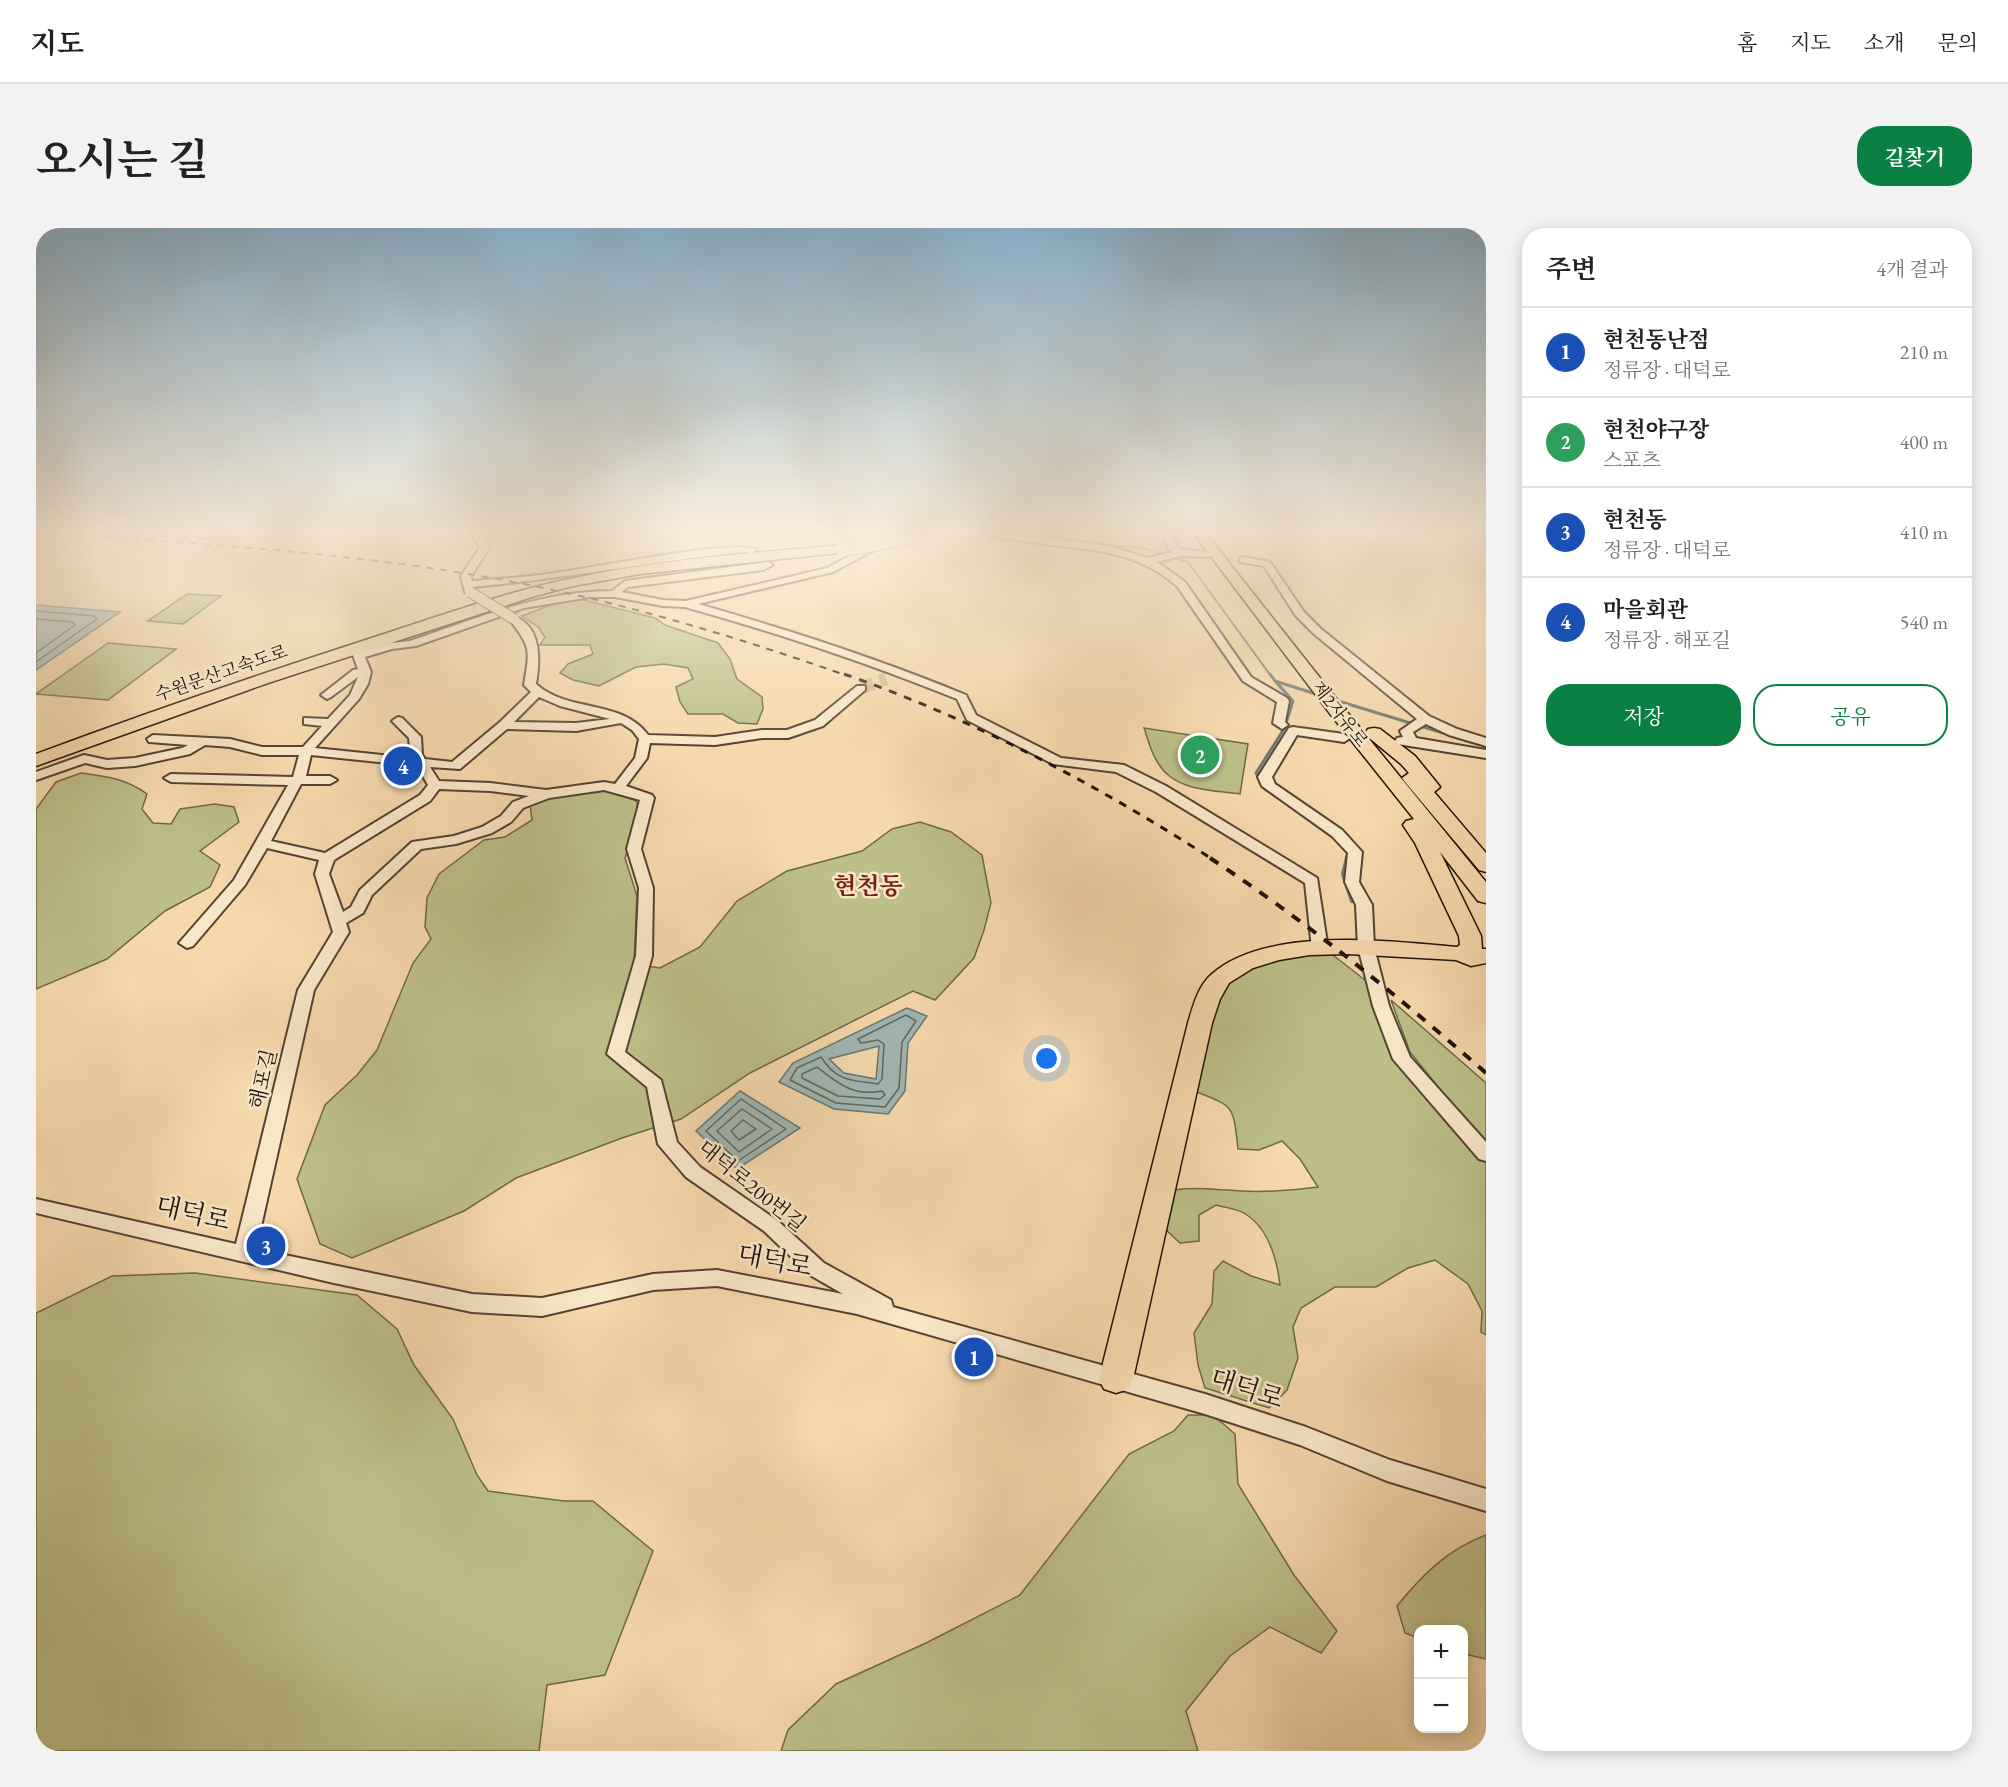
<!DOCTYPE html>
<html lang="ko">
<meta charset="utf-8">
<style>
:root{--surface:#fff;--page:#f2f2f2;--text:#222;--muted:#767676;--line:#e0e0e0;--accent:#0b8043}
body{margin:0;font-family:"EB Garamond","Noto Serif KR",serif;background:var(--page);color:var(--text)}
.controls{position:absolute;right:18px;bottom:18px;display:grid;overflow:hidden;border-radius:12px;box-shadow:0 3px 15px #0003}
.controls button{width:54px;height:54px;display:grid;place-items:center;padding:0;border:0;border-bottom:2px solid var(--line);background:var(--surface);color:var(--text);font:30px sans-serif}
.you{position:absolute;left:1011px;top:831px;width:21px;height:21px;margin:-15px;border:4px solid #fff;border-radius:50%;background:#1a73e8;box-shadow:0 0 0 9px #1a73e833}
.badge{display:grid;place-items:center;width:39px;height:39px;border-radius:50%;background:var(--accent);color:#fff;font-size:20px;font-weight:700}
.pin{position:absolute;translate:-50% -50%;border:3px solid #fff;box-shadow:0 2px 6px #0006}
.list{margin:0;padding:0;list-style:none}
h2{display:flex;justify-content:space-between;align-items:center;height:78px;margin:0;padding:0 24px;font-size:26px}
h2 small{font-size:20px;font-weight:400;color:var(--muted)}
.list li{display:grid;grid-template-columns:39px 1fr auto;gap:18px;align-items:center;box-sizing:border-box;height:90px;padding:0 24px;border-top:2px solid var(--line)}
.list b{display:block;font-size:22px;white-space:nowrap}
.list p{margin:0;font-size:20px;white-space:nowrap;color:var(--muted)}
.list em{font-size:20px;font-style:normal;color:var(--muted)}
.actions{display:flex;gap:12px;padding:18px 24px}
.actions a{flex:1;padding:14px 0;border:2px solid var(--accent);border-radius:24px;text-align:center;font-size:21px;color:var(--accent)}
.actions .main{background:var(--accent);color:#fff}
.map{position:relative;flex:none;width:1450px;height:1523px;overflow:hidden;border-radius:24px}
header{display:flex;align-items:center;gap:36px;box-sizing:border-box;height:84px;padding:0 30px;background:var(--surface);border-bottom:2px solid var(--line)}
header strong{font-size:28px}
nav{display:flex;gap:33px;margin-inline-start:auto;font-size:21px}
.intro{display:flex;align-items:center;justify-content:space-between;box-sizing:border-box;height:144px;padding:0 36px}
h1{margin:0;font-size:42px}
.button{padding:15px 27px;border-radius:24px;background:var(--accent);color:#fff;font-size:21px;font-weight:700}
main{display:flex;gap:36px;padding:0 36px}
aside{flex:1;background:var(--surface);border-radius:24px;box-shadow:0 3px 15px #0003}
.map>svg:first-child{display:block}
</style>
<header>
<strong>지도</strong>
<nav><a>홈</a><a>지도</a><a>소개</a><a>문의</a></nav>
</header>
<div class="intro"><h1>오시는 길</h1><a class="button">길찾기</a></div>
<main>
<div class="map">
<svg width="1450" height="1523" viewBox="0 0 1450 1523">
<rect width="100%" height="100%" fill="#f5d8ac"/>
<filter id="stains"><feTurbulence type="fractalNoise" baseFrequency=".00333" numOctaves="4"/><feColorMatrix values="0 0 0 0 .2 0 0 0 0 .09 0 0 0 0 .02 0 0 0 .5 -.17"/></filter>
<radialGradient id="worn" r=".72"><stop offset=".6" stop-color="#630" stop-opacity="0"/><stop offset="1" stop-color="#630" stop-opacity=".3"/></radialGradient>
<g fill="#bdbe88" stroke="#6e684a" stroke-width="1.5">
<polygon points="151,366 185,368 147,396 112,393"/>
<polygon points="536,369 619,390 629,397 682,415 694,431 701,451 726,469 727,481 721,496 702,495 687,486 652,486 644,474 640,459 657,451 652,440 628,436 600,439 563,458 537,452 524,445 532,436 557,426 554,417 504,417 509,409 502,399 486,388"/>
<polygon points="72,415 140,421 72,472 0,466"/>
<path d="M 1108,500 L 1212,516 L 1204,566 C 1176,562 1138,563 1122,535 C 1115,525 1112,511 1108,500 Z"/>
<path d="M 45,545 C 70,548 91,551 111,566 L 106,581 L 117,595 L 135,596 L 144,581 L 179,576 L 198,579 L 203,594 L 164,623 L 184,637 L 174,659 L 129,683 L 71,731 L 0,761 L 0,581 L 20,554 Z"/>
<polygon points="569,561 601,573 602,592 589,630 601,668 598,736 624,740 664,719 701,673 751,643 826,623 856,601 884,594 915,604 946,627 955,675 948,702 938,730 899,772 877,763 714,845 645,891 586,910 480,950 428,983 316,1030 284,1016 261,951 289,877 321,847 341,822 377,735 395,711 389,699 391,670 403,646 448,612 469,609 496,592 494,576 534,563"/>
<path d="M 1293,724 L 1347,766 L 1347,786 L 1391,864 L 1450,933 L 1450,1107 L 1445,1104 L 1446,1083 L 1432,1056 L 1399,1032 L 1372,1040 L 1340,1059 L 1299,1059 L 1265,1080 L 1257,1099 L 1262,1130 L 1251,1162 L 1233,1180 L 1169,1160 L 1162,1137 L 1158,1105 L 1176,1076 L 1178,1043 L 1187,1033 L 1215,1048 L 1244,1057 C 1241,1032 1233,1002 1211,987 C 1204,981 1190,980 1180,977 L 1163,987 L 1163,1013 L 1144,1015 L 1128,1000 L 1139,962 C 1158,959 1173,961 1191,962 C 1222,965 1252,963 1282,959 L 1264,931 L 1246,913 L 1223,922 L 1202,921 C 1197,875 1198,879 1156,862 L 1185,760 L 1213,737 Z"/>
<polygon points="1355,772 1450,855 1450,913 1419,880 1374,824"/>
<polygon points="159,1045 321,1067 361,1101 378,1137 417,1191 441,1247 452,1263 528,1273 557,1273 617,1323 569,1447 511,1457 503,1523 0,1523 0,1085 76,1048"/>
<polygon points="1152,1187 1177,1187 1199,1206 1202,1256 1258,1347 1301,1403 1285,1425 1234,1399 1194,1428 1150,1483 1162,1523 745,1523 752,1502 800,1456 890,1415 984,1367 1093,1226 1138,1203"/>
<path d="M 1450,1307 L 1450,1431 L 1428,1426 L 1428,1402 L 1382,1402 L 1382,1410 L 1369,1405 L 1361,1378 C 1387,1346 1411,1322 1450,1307 Z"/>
</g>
<g fill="#a0b8b4" stroke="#6c7671" stroke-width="1.5" fill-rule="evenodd">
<polygon points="49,302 218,302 201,313"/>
<polygon points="0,377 84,384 0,442"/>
<path d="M 871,780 L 891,788 L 872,815 L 869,863 L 852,886 L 798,881 L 743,854 L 757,835 ZM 843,818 L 840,851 L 808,845 L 793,831 Z"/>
<polygon points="704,863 764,900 701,941 660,903"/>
</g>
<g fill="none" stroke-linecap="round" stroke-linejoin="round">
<g stroke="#606660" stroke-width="1.5">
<polyline points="128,302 198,307 207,302"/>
<polyline points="0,383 58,388 61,391 0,434"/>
<polyline points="0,391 37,394 39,397 0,425"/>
<path d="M 870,787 L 880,793 L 866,814 L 863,860 L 849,879 L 800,875 L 754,852 L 761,840 L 785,829 C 801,854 815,852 842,856 L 846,851 L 848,816 L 842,812 L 825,815 L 822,811 Z"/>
<path d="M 781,839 C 801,855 818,869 846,863 L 849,867 L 844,871 L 802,868 L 766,850 L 766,846 Z"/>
<polygon points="705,871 750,901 702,933 670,903"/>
<polygon points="706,881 736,901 703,924 681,903"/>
<polygon points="707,892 720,901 703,912 695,903"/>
</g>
<g stroke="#6c7671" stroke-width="2">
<polyline points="966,302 985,306"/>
<polyline points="999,308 1110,321 1152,334 1235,448"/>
</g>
<g stroke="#6c7671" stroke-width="3">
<polyline points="1234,446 1239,453 1283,467"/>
<polyline points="1240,454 1257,473 1248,501 1220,545 1229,561 1263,584"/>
<polyline points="1299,472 1450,518"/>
<polyline points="1310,622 1312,624 1310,631"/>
</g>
<polyline stroke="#6c7671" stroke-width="4" points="1311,630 1307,646 1316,673"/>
<polyline stroke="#d5ba94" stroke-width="10" stroke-dasharray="10 5" stroke-linecap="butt" points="1173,326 1207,332"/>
<polyline stroke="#d5ba94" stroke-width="13" stroke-dasharray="13 7" stroke-linecap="butt" points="825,460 850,451"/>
<g stroke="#544434" stroke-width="4">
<g id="minor">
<path d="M 433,302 L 441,302 L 454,319 L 435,348 L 436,353 C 464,351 492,349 519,345 C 550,341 704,310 721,322 L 716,325 L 707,324 C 617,334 528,350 438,359 L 439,364 L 434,367 L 429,364 L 425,348 L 444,319 Z"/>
<path d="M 864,302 L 874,302 L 852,318 L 834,324 L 797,344 L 662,376 C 753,402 843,431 930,467 L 940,487 L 1025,530 L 1088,537 L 1130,558 L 1281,650 L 1292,721 L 1290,724 L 1278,724 L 1276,721 L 1269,655 L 1120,564 L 1080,544 L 1017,536 L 931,492 L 921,471 C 832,435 742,405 649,379 L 627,378 L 579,369 L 554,369 L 488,380 L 380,418 L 356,421 L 329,429 L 335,444 L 332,456 L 323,471 L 279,520 L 375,530 L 373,510 L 356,493 L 362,489 L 366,490 L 385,509 L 386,527 L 389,531 L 416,534 L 464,494 L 495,464 L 488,457 C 494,421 495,419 473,391 L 478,388 C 506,399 504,432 500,456 C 532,485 586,471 612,507 L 679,509 L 726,502 L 751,502 L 779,492 L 821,458 L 829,458 L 829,462 L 787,498 L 752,510 L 726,510 L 679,517 L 614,515 L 611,530 L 590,558 L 616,567 L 618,570 L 605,621 L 617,660 L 616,728 L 589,824 L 625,852 L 641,914 L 664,939 L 742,993 L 788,1035 L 855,1072 L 857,1079 L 1169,1166 L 1270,1199 L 1354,1232 L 1450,1261 L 1450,1283 L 1351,1253 L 1264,1217 L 1169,1186 L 821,1086 L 681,1058 L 617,1062 L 506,1088 L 436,1084 L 298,1055 L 0,985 L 0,971 L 200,1016 L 262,762 L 297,704 L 279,646 L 283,632 L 231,620 L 209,657 L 157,718 L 151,720 L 143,715 L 198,652 L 252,557 L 135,554 L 128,550 L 135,546 L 257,549 L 263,527 L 226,527 L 194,519 L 169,517 L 154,526 L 99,538 L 71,540 L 49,535 L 0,552 L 0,544 L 48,527 L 71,532 L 99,530 L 146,520 L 152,517 L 113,514 L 111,511 L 117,507 L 194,511 L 226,519 L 267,519 L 286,498 L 268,496 L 268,490 L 292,491 L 314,467 L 322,449 L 295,469 L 291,471 L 285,467 L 317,442 L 322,441 L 317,427 L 319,425 L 355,415 L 374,413 C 441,390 505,363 576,363 L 589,353 L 732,334 L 737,337 L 727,342 L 592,359 L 586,364 L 627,372 L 650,373 L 791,340 L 828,320 L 846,314 ZM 503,469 L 524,478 L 574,491 L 540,495 L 478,494 ZM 585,495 L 596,502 L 603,511 L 599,530 L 579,556 L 568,554 L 510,562 L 454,555 L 403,553 L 394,539 L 424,541 L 471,501 L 540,503 ZM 275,527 L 381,538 L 392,557 L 384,567 L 289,625 L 235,613 L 265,556 L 294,556 L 301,552 L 294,548 L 270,548 ZM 403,561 L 454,563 L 493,568 L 477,574 L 465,588 L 446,599 L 418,608 L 376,614 L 324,662 L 315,679 L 307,684 L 293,646 L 298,632 L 394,573 ZM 568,562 L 604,572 L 591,621 L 603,660 L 600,728 L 571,826 L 611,859 L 622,916 L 650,949 L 728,1003 L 774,1047 L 807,1066 L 681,1042 L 617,1046 L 506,1070 L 436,1066 L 220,1021 L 278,762 L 313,704 L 310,695 L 327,685 L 336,667 L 385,621 L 420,616 L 456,605 L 475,594 L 487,580 L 513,570 Z"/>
<path d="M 941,302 L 957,302 L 1071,318 L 1113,330 L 1136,324 L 1132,321 L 1126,302 L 1135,302 L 1141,319 L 1147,322 L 1176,324 L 1178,326 L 1173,329 L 1145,328 L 1121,334 L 1149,354 L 1215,449 L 1251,470 L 1253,473 L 1249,494 L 1252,497 L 1246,501 L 1237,495 L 1241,474 L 1207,453 L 1141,358 C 1093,316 1040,323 981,312 C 969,310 951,309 941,302 Z"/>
<polygon points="1207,329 1234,334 1268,384 1285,401 1393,488 1421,501 1450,510 1450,518 1413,507 1390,496 1377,504 1380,510 1450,522 1450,530 1361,516 1359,513 1361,510 1367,509 1364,503 1381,491 1277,405 1260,388 1228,338 1204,334 1204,330"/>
<polygon points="1257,499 1308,506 1314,510 1308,514 1261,507 1236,549 1239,556 1306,602 1326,624 1323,654 1336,677 1338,719 1353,778 1374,829 1450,914 1450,933 1443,931 1357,831 1337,778 1322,719 1320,677 1309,654 1312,625 1296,608 1226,558 1222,549 1253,500"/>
</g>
</g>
<g stroke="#1f130c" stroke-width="3">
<g id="highway">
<path d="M 1155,302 L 1167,302 L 1307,479 L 1450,654 L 1450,675 L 1442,673 L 1404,624 L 1445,708 L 1446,721 L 1450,721 L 1450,735 L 1435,738 L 1420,732 L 1312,726 L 1274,727 L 1243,732 L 1217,740 L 1193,755 L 1184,771 L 1176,795 L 1097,1151 L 1092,1161 L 1080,1165 L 1068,1161 L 1063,1151 L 1152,795 C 1157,778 1162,758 1176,746 C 1230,698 1354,713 1421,719 L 1424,717 L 1423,708 L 1379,615 L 1367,597 L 1370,593 L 1378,591 L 1295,487 Z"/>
<path d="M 807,317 L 814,321 L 812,324 L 604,346 L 537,358 L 499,368 L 232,455 L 0,538 L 0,526 C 116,483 233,443 351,405 C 413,385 474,363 538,350 C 626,331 717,325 807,317 Z"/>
<polygon points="1338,500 1344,501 1379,528 1401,555 1404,559 1398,564 1450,625 1450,644 1443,642 1369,554 1366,550 1373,545 1365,536 1332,509 1329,505 1332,501"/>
</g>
</g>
<use href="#minor" fill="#f8e6c9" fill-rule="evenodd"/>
<use href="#highway" fill="#f5d8ac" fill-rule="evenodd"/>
<path stroke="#1f130c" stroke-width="2" stroke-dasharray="7 7" stroke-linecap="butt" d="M 0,304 C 150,315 302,323 450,349 C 573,370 695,407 812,448"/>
<path stroke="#1f130c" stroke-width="3" stroke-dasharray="8 8" stroke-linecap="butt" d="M 808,446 C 939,492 1060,556 1176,631"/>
<path stroke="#1f130c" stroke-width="4" stroke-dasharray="10 10" stroke-linecap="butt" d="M 1174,630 C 1271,694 1362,768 1450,845"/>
<g stroke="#544434" stroke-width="12" stroke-linecap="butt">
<polyline id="minor-bridge" points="434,364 478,391"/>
</g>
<g stroke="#1f130c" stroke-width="16" stroke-linecap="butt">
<polyline id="highway-bridge" points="807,321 914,302"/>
</g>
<use href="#minor-bridge" stroke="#f8e6c9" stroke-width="10"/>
<use href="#highway-bridge" stroke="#f5d8ac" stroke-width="15"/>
</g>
<linearGradient id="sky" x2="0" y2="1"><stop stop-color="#8bb6d3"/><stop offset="0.59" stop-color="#faedda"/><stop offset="1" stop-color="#faedda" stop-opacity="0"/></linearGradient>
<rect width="1450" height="515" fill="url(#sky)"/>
<g text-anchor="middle" stroke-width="5" stroke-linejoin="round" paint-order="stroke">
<g font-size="18" fill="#1f130c" stroke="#f8e6c9">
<text transform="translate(185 445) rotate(-19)" y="6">수원문산고속도로</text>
<text transform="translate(1304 486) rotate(52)" y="6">제2자유로</text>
</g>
<g font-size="21" fill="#1f130c" stroke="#f8e6c9">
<text transform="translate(227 851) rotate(-77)" y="7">해포길</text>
<text transform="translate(716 958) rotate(39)" y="7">대덕로200번길</text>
</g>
<g font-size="24" font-weight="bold" fill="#7a1f14" stroke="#f8e6c9">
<text x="832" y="666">현천동</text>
</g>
<g font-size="26" fill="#1f130c" stroke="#f8e6c9">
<text transform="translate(157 985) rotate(13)" y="9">대덕로</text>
<text transform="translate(739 1032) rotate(11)" y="9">대덕로</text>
<text transform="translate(1211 1160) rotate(18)" y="9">대덕로</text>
</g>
</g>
<rect width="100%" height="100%" filter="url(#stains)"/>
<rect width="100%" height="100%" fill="url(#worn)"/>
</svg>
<div class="controls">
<button>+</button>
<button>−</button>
</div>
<div class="you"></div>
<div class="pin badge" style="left:938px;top:1129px;background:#1a4fb4">1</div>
<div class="pin badge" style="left:1164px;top:527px;background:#2e9e5b">2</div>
<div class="pin badge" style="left:230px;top:1018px;background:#1a4fb4">3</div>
<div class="pin badge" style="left:367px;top:538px;background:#1a4fb4">4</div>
</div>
<aside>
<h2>주변<small>4개 결과</small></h2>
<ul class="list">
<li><span class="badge" style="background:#1a4fb4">1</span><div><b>현천동난점</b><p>정류장 · 대덕로</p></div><em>210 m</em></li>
<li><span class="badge" style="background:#2e9e5b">2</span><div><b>현천야구장</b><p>스포츠</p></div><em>400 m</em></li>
<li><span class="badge" style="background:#1a4fb4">3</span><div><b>현천동</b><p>정류장 · 대덕로</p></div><em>410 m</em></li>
<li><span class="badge" style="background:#1a4fb4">4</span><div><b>마을회관</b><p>정류장 · 해포길</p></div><em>540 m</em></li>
</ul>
<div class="actions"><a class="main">저장</a><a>공유</a></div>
</aside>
</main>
